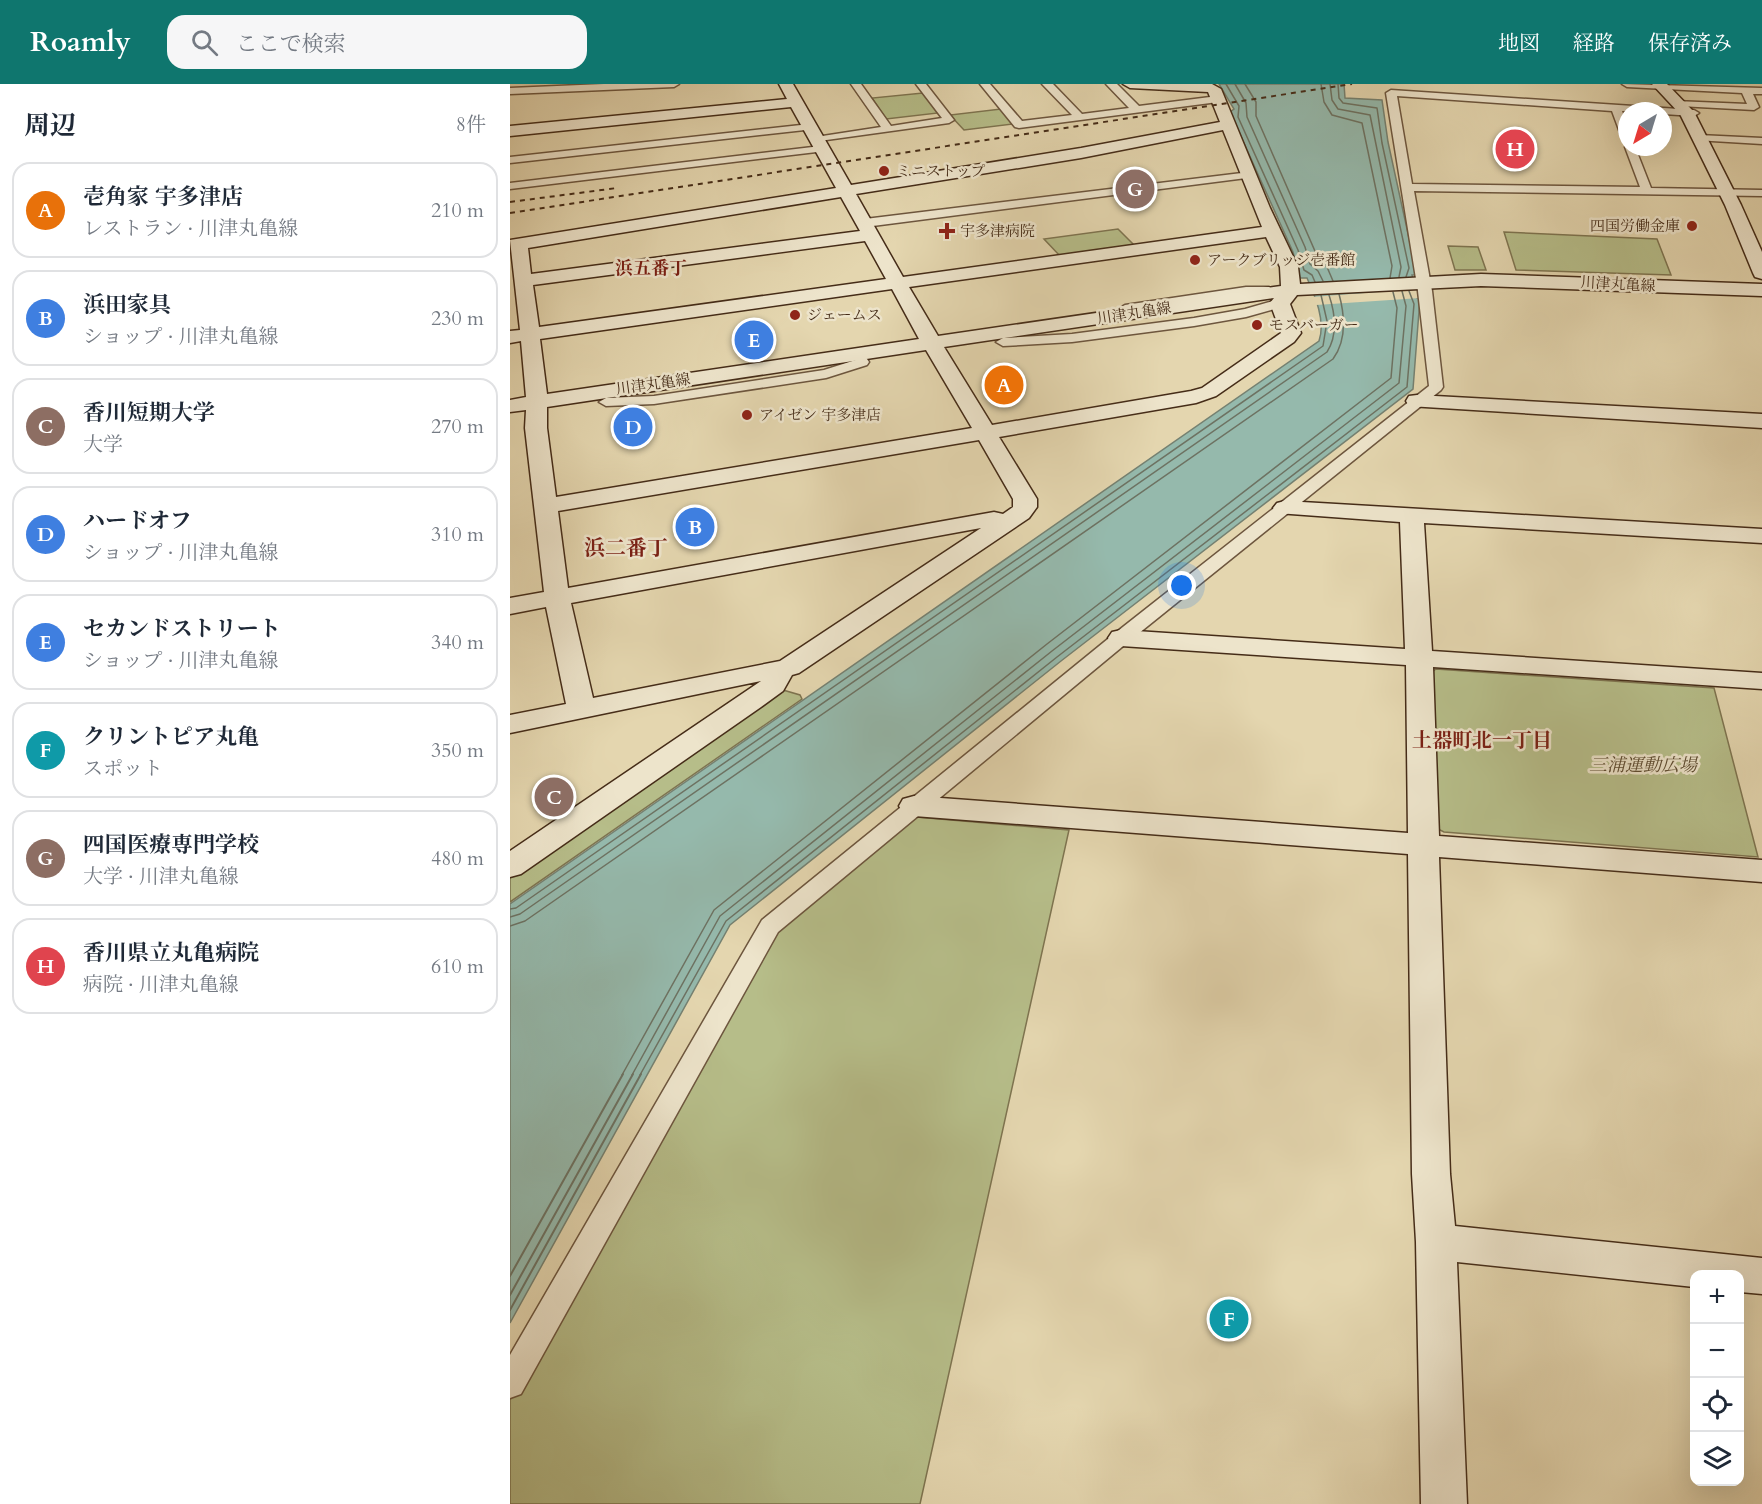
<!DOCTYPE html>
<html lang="ja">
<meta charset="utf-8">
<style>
:root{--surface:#fff;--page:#f6f6f7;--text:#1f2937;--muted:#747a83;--line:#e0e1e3;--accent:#0f766e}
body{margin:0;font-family:Cardo,"Noto Serif JP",serif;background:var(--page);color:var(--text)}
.controls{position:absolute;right:18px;bottom:18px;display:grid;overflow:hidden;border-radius:12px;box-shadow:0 6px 24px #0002}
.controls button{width:54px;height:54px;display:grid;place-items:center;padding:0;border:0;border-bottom:2px solid var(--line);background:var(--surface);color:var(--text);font:30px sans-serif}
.compass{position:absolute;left:1108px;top:18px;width:54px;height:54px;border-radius:50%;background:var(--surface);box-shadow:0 6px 24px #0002;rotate:218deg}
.you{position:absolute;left:672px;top:502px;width:21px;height:21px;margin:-15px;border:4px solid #fff;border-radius:50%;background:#1a73e8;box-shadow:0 0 0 9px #1a73e833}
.badge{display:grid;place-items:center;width:39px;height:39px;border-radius:50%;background:var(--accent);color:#fff;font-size:20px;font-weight:700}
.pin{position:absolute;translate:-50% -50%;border:3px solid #fff;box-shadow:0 2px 6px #0006}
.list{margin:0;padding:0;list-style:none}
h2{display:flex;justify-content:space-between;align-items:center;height:78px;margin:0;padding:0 24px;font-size:26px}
h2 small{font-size:20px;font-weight:400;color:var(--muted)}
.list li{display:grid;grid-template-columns:39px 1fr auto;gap:18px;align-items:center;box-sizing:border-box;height:96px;margin:0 12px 12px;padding:0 12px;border:2px solid var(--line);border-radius:18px}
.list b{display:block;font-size:22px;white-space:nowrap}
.list p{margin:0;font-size:20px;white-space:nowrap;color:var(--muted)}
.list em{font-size:20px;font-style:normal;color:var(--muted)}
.icon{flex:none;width:33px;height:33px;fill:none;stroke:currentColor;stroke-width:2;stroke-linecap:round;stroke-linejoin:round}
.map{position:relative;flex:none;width:1252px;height:1420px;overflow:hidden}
header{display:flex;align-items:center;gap:36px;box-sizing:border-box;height:84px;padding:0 30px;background:var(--accent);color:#fff}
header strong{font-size:28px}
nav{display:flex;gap:33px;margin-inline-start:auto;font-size:21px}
.search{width:420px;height:54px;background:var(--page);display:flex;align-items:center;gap:15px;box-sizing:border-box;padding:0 21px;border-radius:18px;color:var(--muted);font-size:22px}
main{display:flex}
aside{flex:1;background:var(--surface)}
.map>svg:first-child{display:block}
</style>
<header>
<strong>Roamly</strong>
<div class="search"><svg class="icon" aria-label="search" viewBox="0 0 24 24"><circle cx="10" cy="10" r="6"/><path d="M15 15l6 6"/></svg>ここで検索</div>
<nav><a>地図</a><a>経路</a><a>保存済み</a></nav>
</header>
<main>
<aside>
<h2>周辺<small>8件</small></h2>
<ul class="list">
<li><span class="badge" style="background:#e8710a">A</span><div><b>壱角家 宇多津店</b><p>レストラン · 川津丸亀線</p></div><em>210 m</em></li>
<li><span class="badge" style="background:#3f7fe0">B</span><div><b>浜田家具</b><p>ショップ · 川津丸亀線</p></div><em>230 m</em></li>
<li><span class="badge" style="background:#8d6e63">C</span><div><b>香川短期大学</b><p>大学</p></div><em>270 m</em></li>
<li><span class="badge" style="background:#3f7fe0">D</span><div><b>ハードオフ</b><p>ショップ · 川津丸亀線</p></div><em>310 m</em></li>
<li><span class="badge" style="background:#3f7fe0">E</span><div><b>セカンドストリート</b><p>ショップ · 川津丸亀線</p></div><em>340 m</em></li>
<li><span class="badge" style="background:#0f9aa8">F</span><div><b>クリントピア丸亀</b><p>スポット</p></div><em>350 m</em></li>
<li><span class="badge" style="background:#8d6e63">G</span><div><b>四国医療専門学校</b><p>大学 · 川津丸亀線</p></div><em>480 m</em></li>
<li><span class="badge" style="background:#e0444e">H</span><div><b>香川県立丸亀病院</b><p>病院 · 川津丸亀線</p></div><em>610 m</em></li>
</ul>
</aside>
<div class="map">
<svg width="1252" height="1420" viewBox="0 0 1252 1420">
<rect width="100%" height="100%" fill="#e4d6af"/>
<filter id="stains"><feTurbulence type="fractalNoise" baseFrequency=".00333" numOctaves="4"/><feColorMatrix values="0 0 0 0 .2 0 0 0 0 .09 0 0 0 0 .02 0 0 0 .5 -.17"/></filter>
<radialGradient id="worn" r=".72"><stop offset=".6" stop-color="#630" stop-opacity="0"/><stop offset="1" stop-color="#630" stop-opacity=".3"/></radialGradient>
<g fill="#b6bd89" stroke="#7e7450" stroke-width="1.5">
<polygon points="413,9 428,29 376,35 362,14"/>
<polygon points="491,25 503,40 454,46 440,31"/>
<polygon points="608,145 625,162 550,172 534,155"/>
<polygon points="994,148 1147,155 1161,191 1006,186"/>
<polygon points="938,162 968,163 976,186 945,186"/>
<polygon points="926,585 1204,604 1248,773 934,748 928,745 922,588"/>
<polygon points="273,606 290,611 292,615 0,818 0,790"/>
<polygon points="406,733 559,746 410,1420 0,1420 0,1316 268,845"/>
</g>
<path fill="#95b9ac" stroke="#758171" stroke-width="1.5" d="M 709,0 L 834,0 L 835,14 L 872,16 L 878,58 L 907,191 L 902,191 L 907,214 L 910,214 L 903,305 L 551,577 L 220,841 L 0,1239 L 0,820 L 809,257 C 816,237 805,212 797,194 L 790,194 L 783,168 L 720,28 L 724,25 Z"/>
<polygon fill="#e4d6af" points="908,205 910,214 806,221 802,213"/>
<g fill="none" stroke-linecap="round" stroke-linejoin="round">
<g stroke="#6d7262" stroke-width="1.5">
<polyline points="716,0 729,22 728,33 788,166 794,186 802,191 805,198"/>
<polyline points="725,0 736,19 737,33 795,163 800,180 808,187 813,197"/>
<polyline points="735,0 746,18 746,32 808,174 817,183 823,197"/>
<polyline points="811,0 814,18 822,31 852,39 882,182 880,194"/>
<polyline points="820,0 822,16 828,25 860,31 891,183 889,193"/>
<polyline points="828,0 829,14 833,19 867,24 872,59 899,184 896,193"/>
<polyline points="0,825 6,824 813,262 817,237 811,211"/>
<path d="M 0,833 L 10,830 L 817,268 C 828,251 825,229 819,211"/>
<path d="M 0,842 L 15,837 L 823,275 C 837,256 835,232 829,210"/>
<polyline points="112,991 204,826 537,560 881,294 887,224 883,208"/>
<polyline points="122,991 210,832 542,567 889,299 896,222 892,207"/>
<polyline points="130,991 216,837 547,573 897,303 904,220 899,207"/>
</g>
<g stroke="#6d7262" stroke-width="2">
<polyline points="0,1192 113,990"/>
<polyline points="0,1211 123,990"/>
<polyline points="0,1226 131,990"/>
</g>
<g stroke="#6d563e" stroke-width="3">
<g id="street">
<polygon points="94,0 169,0 164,3 0,10 0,4"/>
<polygon points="341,0 351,0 381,42 432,34 406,0 416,0 444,36 439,39 302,58 301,56 306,53 371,43"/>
<polygon points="470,0 480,0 512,37 562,31 532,0 543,0 572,30 619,24 596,0 607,0 629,22 708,12 713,15 708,18 509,44 505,43"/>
<polygon points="1112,0 1252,4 1252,10 1243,10 1249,23 1244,26 1169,22 1164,19 1165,17 1237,20 1232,9 1117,3"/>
<polygon points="881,6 1184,26 1189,29 1184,32 1153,30 1153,27 1112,27 1117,40 1117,57 1112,54 1102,27 887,12 902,100 1130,103 1115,63 1117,60 1117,63 1125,63 1141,104 1252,106 1252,112 904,107 922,207 933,303 931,306 618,558 268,848 11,1310 0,1314 0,1271 252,836 604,550 919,302 908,207 876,9"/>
<polygon points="300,40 305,43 304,45 0,79 0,73"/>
<polygon points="1189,51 1252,54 1252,60 1185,56 1184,54"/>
<polygon points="311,62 315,63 315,67 0,105 0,99"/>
<polygon points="740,88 746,91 744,93 355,143 349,139 355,135"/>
<polygon points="736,203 759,203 766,207 759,211 736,211 615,229 608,225 615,221"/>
<polygon points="770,215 777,219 775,222 736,233 684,242 562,258 493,262 486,258 493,254 562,250 684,234 735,225"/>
<polygon points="352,274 357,275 359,278 357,281 316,294 144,320 96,322 89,318 96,314 144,312 314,286"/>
</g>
</g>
<g stroke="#452c18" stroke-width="3">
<g id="secondary">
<path d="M 269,0 L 283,0 L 341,101 L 571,64 L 710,38 L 698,8 L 620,4 L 613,0 L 702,0 L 711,5 L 760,124 L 788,183 L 790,200 L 971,190 L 1252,200 L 1252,212 L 971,202 L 787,211 L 780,220 L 791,249 L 784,258 L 706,312 L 686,319 L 489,353 L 527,415 L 527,423 L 519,434 L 289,589 L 282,591 L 273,607 L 251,623 L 11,790 L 0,793 L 0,767 L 251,597 L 0,649 L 0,631 L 56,620 L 36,523 L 0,530 L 0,514 L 34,508 L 15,344 L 16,326 L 0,328 L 0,316 L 16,313 L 11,257 L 0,259 L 0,247 L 10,246 L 0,156 L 326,104 L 281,23 L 0,52 L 0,42 L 277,15 ZM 713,46 L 752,143 L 393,193 L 346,110 L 571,74 ZM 331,113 L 350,147 L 21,190 L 18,164 ZM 756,153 L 770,183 L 771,202 L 428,252 L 399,203 ZM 355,157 L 376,195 L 29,243 L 23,201 ZM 382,205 L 409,255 L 37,310 L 30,255 ZM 764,214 L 760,219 L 771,249 L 692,304 L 681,307 L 482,341 L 434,263 ZM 416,266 L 462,344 L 46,413 L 37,344 L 37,323 ZM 469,356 L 503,415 L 503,423 L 493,430 L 484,428 L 58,504 L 48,427 ZM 471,444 L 270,577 L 83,614 L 61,519 Z"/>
<polygon points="1142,0 1157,0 1184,28 1231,121 1252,168 1252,195 1245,193 1243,189 1215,121 1170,30"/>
<polygon points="907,311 1252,330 1252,344 899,322 896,317 899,312"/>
<polygon points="775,417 1252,445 1252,459 914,439 922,567 1252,589 1252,605 923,583 929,752 1252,776 1252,798 929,773 940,1090 945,1142 1252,1174 1252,1210 1230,1208 1230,1190 1184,1190 1184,1203 947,1178 957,1420 911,1420 906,1158 902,1090 898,770 404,732 393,729 389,722 393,715 404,712 898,749 896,581 611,562 602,560 598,554 602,548 611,546 895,565 890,438 767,429 763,424 767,419"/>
</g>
</g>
<use href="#street" fill="#ede4cb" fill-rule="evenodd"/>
<use href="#secondary" fill="#ede4cb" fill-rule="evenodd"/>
<g stroke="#452c18" stroke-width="2" stroke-dasharray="5 5" stroke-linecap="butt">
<polyline points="0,118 107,104"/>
<polyline points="0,129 842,0"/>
</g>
</g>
<g fill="#8f2418" stroke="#ede4cb" stroke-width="2">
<circle cx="374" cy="87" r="6"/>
<circle cx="1182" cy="142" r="6"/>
<path d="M434 138h6v6h6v6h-6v6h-6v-6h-6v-6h6z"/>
<circle cx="685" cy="176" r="6"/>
<circle cx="285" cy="231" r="6"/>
<circle cx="747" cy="241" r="6"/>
<circle cx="237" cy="331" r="6"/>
</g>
<g text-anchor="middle" stroke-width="5" stroke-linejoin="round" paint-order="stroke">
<g font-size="15" fill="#452c18" stroke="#ede4cb" text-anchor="start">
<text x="386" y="92">ミニストップ</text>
<text x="1170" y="147" text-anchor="end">四国労働金庫</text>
<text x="450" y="152">宇多津病院</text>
<text x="697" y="181">アークブリッジ壱番館</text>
<text x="297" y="236">ジェームス</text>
<text x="759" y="246">モスバーガー</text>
<text x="249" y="336">アイゼン 宇多津店</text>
</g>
<g font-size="15" fill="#452c18" stroke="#ede4cb">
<text transform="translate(1108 200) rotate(3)" y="5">川津丸亀線</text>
<text transform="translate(624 229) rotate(-9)" y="5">川津丸亀線</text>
<text transform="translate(143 300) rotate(-8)" y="5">川津丸亀線</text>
</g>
<g font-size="18" font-weight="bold" fill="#7a1f14" stroke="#ede4cb">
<text x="141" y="190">浜五番丁</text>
</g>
<g font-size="18" font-style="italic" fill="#5c492f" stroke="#ede4cb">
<text x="1133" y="687">三浦運動広場</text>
</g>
<g font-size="20" font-weight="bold" fill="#7a1f14" stroke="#ede4cb">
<text x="972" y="663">土器町北一丁目</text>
</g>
<g font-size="21" font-weight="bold" fill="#7a1f14" stroke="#ede4cb">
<text x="116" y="471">浜二番丁</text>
</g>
</g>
<rect width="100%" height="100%" filter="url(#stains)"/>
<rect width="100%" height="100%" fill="url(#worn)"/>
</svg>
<div class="controls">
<button>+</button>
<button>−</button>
<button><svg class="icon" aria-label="locate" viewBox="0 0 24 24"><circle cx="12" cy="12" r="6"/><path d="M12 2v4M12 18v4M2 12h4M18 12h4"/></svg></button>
<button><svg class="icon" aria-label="layers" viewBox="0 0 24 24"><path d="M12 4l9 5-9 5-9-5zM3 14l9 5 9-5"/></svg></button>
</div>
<svg class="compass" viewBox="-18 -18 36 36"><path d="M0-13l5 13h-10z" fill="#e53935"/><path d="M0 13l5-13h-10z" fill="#747a83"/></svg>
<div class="you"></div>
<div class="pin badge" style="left:494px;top:301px;background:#e8710a">A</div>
<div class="pin badge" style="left:185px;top:443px;background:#3f7fe0">B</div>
<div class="pin badge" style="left:44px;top:713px;background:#8d6e63">C</div>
<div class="pin badge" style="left:123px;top:343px;background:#3f7fe0">D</div>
<div class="pin badge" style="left:244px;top:256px;background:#3f7fe0">E</div>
<div class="pin badge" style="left:719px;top:1235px;background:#0f9aa8">F</div>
<div class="pin badge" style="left:625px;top:105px;background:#8d6e63">G</div>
<div class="pin badge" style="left:1005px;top:65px;background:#e0444e">H</div>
</div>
</main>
